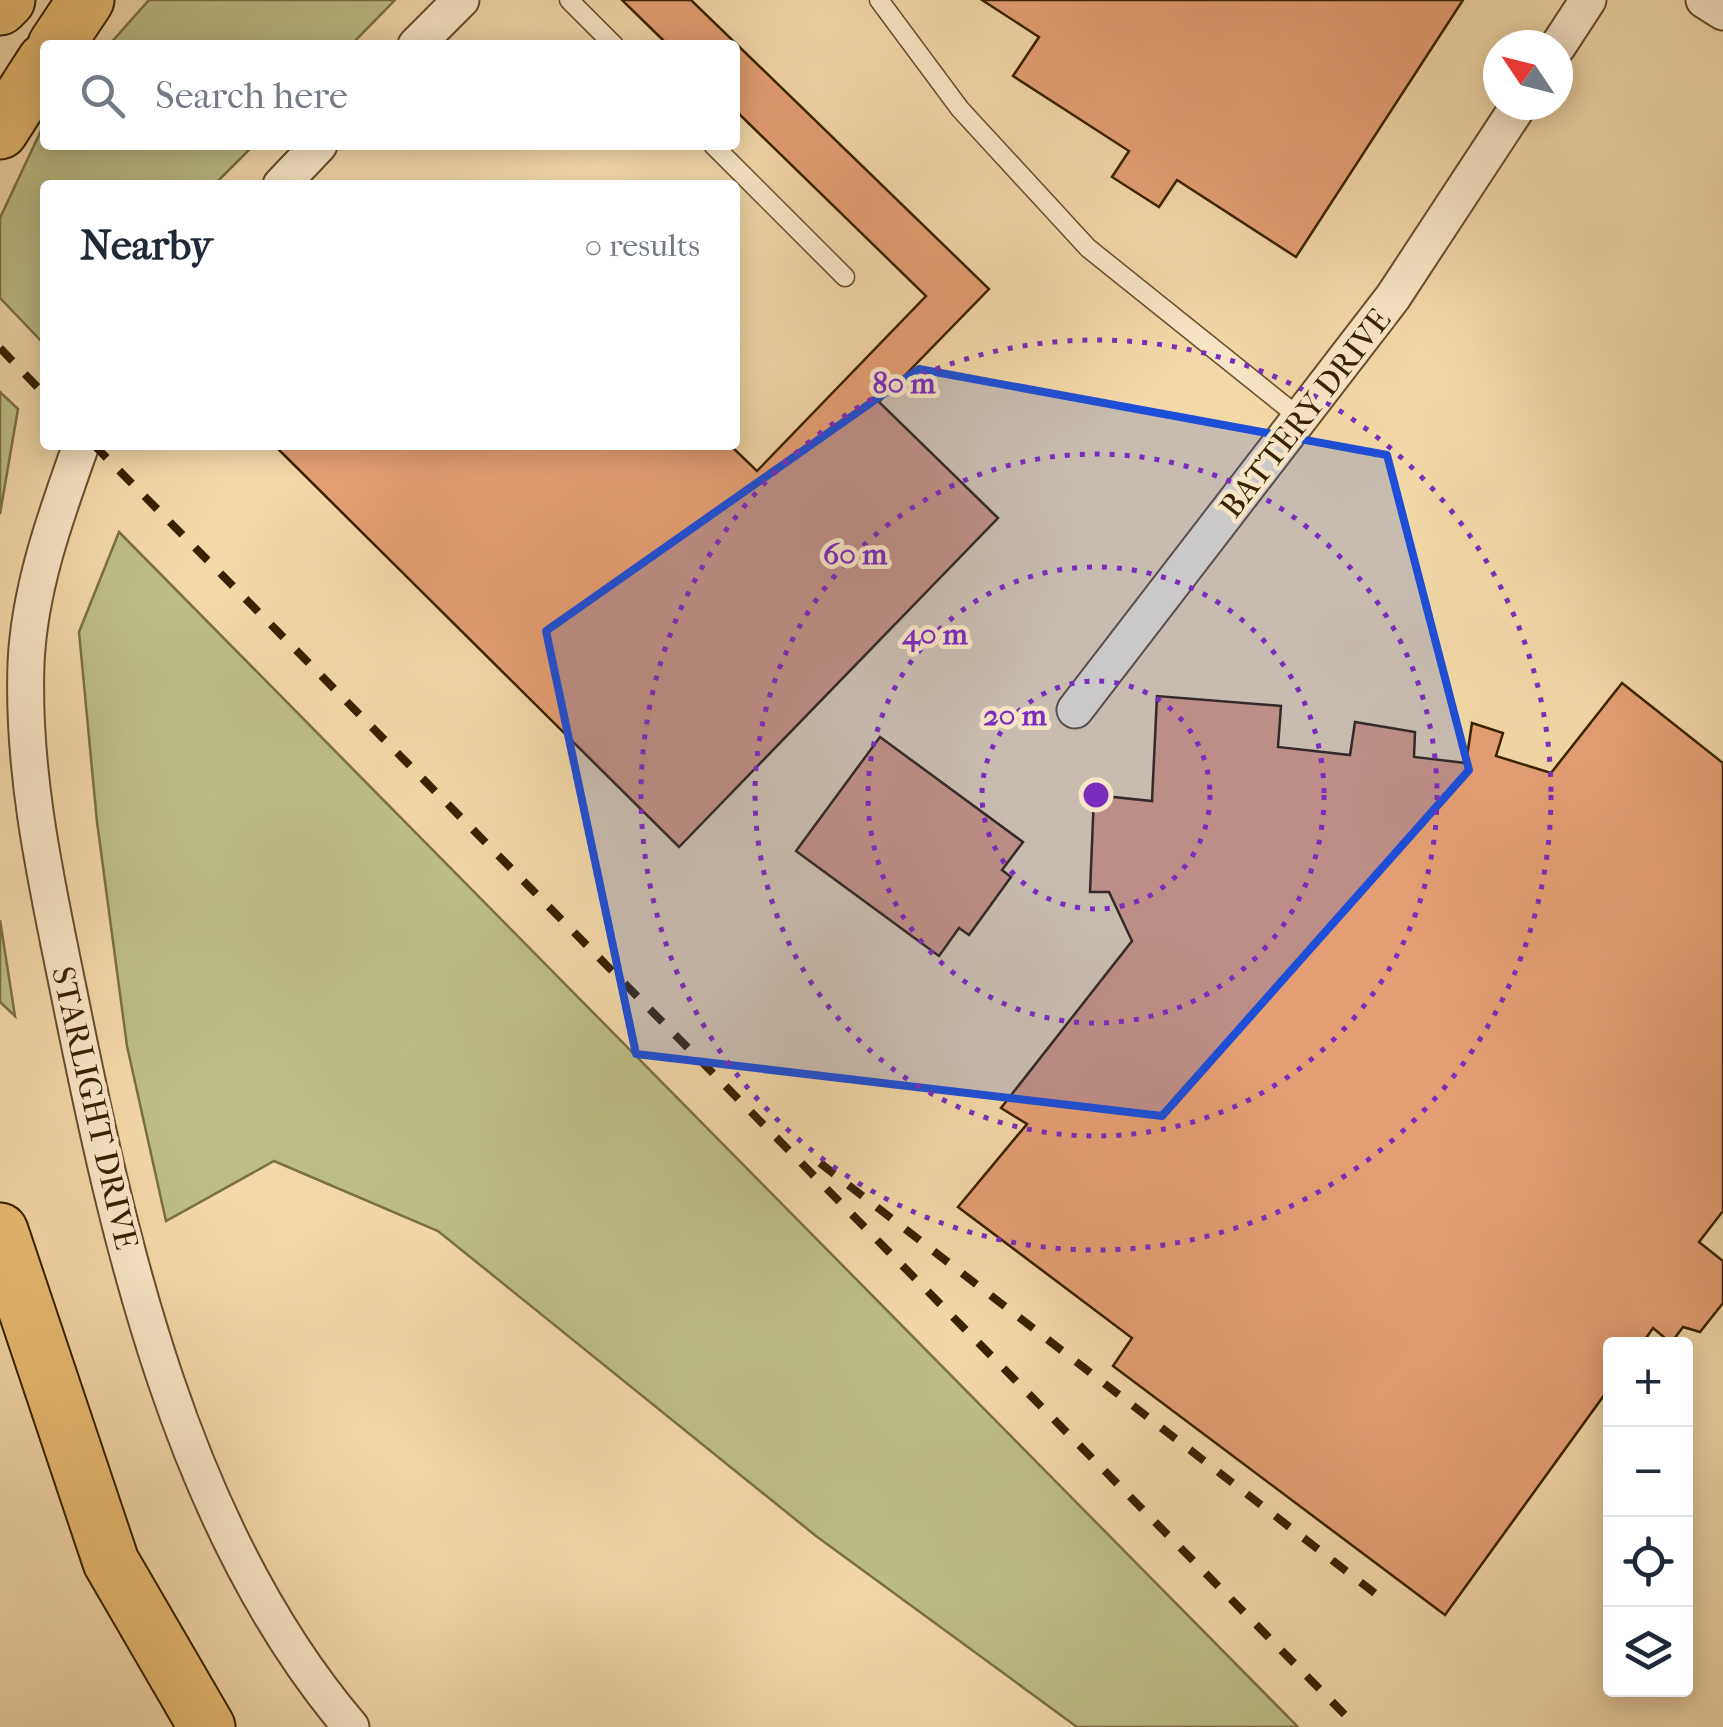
<!DOCTYPE html>
<meta charset="utf-8">
<style>
:root{--surface:#fff;--page:#f6f6f7;--text:#1f2937;--muted:#747a83;--line:#e0e1e3}
body{margin:0;font-family:"IM FELL French Canon",serif;background:var(--page);color:var(--text)}
.controls{position:absolute;right:30px;bottom:30px;display:grid;overflow:hidden;border-radius:10px;box-shadow:0 5px 25px #0003}
.controls button{width:90px;height:90px;display:grid;place-items:center;padding:0;border:0;border-bottom:2px solid var(--line);background:var(--surface);color:var(--text);font:50px sans-serif}
.compass{position:absolute;left:1483px;top:30px;width:90px;height:90px;border-radius:50%;background:var(--surface);box-shadow:0 5px 25px #0003;rotate:305deg}
.list{margin:0;padding:0;list-style:none}
h2{display:flex;justify-content:space-between;align-items:center;height:130px;margin:0;padding:0 40px;font-size:42px}
h2 small{font-size:32px;font-weight:400;color:var(--muted)}
.icon{flex:none;width:55px;height:55px;fill:none;stroke:currentColor;stroke-width:2;stroke-linecap:round;stroke-linejoin:round}
.map{position:relative;flex:none;width:1723px;height:1727px;overflow:hidden}
.search{position:absolute;background:var(--surface);box-shadow:0 5px 25px #0003;left:40px;top:40px;width:700px;height:110px;display:flex;align-items:center;gap:25px;box-sizing:border-box;padding:0 35px;border-radius:10px;color:var(--muted);font-size:38px}
.panel{position:absolute;background:var(--surface);box-shadow:0 5px 25px #0003;left:40px;top:180px;width:700px;height:270px;border-radius:10px}
.map>svg:first-child{display:block}
</style>
<div class="map">
<svg width="1723" height="1727" viewBox="0 0 1723 1727">
<rect width="100%" height="100%" fill="#f3d8a8"/>
<filter id="stains"><feTurbulence type="fractalNoise" baseFrequency=".002" numOctaves="4"/><feColorMatrix values="0 0 0 0 .2 0 0 0 0 .09 0 0 0 0 .02 0 0 0 .5 -.17"/></filter>
<radialGradient id="worn" r=".72"><stop offset=".6" stop-color="#630" stop-opacity="0"/><stop offset="1" stop-color="#630" stop-opacity=".3"/></radialGradient>
<g fill="#bdbe86" stroke="#7a7043" stroke-width="2.5">
<polygon points="149,0 395,0 351,45 109,45"/>
<polygon points="45,122 45,145 254,145 214,185 45,185 45,345 0,298 0,218"/>
<polygon points="0,392 18,409 0,514"/>
<polygon points="119,532 1298,1727 1077,1727 816,1536 438,1231 274,1161 166,1221 127,1046 97,822 79,632"/>
<polygon points="0,920 15,1016 0,1002"/>
</g>
<g fill="#e59e73" stroke="#382100" stroke-width="2.5">
<polygon points="622,0 691,0 989,289 879,402 998,518 679,847 274,445 730,445 757,471 926,296 735,110 735,45 668,45"/>
<polygon points="982,0 1463,0 1296,257 1177,180 1159,207 1112,177 1129,151 1013,76 1039,37"/>
<polygon points="1622,683 1723,763 1723,1211 1699,1242 1723,1261 1723,1303 1700,1332 1683,1327 1671,1343 1653,1328 1642,1344 1610,1344 1610,1387 1445,1615 1113,1366 1132,1338 958,1207 1027,1124 1001,1108 1132,941 1109,892 1090,892 1094,795 1152,801 1157,696 1281,706 1278,747 1350,755 1355,722 1415,732 1414,757 1466,763 1472,723 1503,733 1496,756 1551,773"/>
<polygon points="880,737 1023,842 1002,870 1011,877 969,935 959,928 939,956 796,851"/>
</g>
<g fill="none" stroke-linecap="round" stroke-linejoin="round">
<g stroke="#674f2a" stroke-width="21">
<g id="lane">
<polyline points="569,0 614,45"/>
<polyline points="879,0 960,109 1088,248 1300,418"/>
<polyline points="713,145 845,277"/>
</g>
</g>
<g stroke="#674f2a" stroke-width="39">
<g id="street">
<polyline points="1704,0 1723,12"/>
<polyline points="416,45 461,0"/>
<polyline points="1558,46 1588,0"/>
<polyline points="281,185 319,145"/>
<path d="M 81,445 C 56,515 29,589 26,664 C 22,776 47,885 69,993 C 119,1242 182,1529 351,1727"/>
<polyline points="1075,710 1393,297 1519,105"/>
</g>
</g>
<g stroke="#382100" stroke-width="59">
<g id="highway">
<polyline points="0,7 7,0"/>
<polyline points="56,45 86,0"/>
<polyline points="0,131 45,61"/>
<polyline points="0,1231 111,1562 207,1727"/>
</g>
</g>
<use href="#lane" stroke="#f7e6c6" stroke-width="18"/>
<use href="#street" stroke="#f7e6c6" stroke-width="35"/>
<use href="#highway" stroke="#eabc74" stroke-width="55"/>
<g stroke="#382100" stroke-width="8" stroke-dasharray="18 18" stroke-linecap="butt">
<polyline points="0,348 45,395"/>
<polyline points="94,445 1357,1727"/>
<polyline points="820,1163 1381,1598"/>
</g>
</g>
<path fill="#1d4ed8" fill-opacity="0.2" stroke="#1d4ed8" stroke-width="8" stroke-linejoin="round" d="M 919,369 L 1387,455 L 1469,770 L 1162,1116 L 636,1054 L 546,631 Z"/>
<g fill="none" stroke="#7b2cbf" stroke-width="5" stroke-dasharray="5 10">
<circle cx="1096" cy="795" r="114"/>
<circle cx="1096" cy="795" r="228"/>
<circle cx="1096" cy="795" r="341"/>
<circle cx="1096" cy="795" r="455"/>
</g>
<g text-anchor="middle" stroke-width="9" stroke-linejoin="round" paint-order="stroke">
<g font-size="32" fill="#382100" stroke="#f7e6c6">
<text transform="translate(1305 413) rotate(-52)" y="11">BATTERY DRIVE</text>
<text transform="translate(95 1108) rotate(77)" y="11">STARLIGHT DRIVE</text>
</g>
</g>
<circle cx="1096" cy="795" r="15" fill="#7b2cbf" stroke="#f7e6c6" stroke-width="5"/>
<g font-size="30" text-anchor="middle" font-weight="bold" fill="#7b2cbf" stroke="#f7e6c6" stroke-width="9" stroke-linejoin="round" paint-order="stroke">
<text x="904" y="393">80 m</text>
<text x="855" y="564">60 m</text>
<text x="935" y="644">40 m</text>
<text x="1015" y="725">20 m</text>
</g>
<rect width="100%" height="100%" filter="url(#stains)"/>
<rect width="100%" height="100%" fill="url(#worn)"/>
</svg>
<div class="controls">
<button>+</button>
<button>−</button>
<button><svg class="icon" aria-label="locate" viewBox="0 0 24 24"><circle cx="12" cy="12" r="6"/><path d="M12 2v4M12 18v4M2 12h4M18 12h4"/></svg></button>
<button><svg class="icon" aria-label="layers" viewBox="0 0 24 24"><path d="M12 4l9 5-9 5-9-5zM3 14l9 5 9-5"/></svg></button>
</div>
<svg class="compass" viewBox="-18 -18 36 36"><path d="M0-13l5 13h-10z" fill="#e53935"/><path d="M0 13l5-13h-10z" fill="#747a83"/></svg>
<div class="search"><svg class="icon" aria-label="search" viewBox="0 0 24 24"><circle cx="10" cy="10" r="6"/><path d="M15 15l6 6"/></svg>Search here</div>
<section class="panel">
<h2>Nearby<small>0 results</small></h2>
<ul class="list">
</ul>
</section>
</div>
